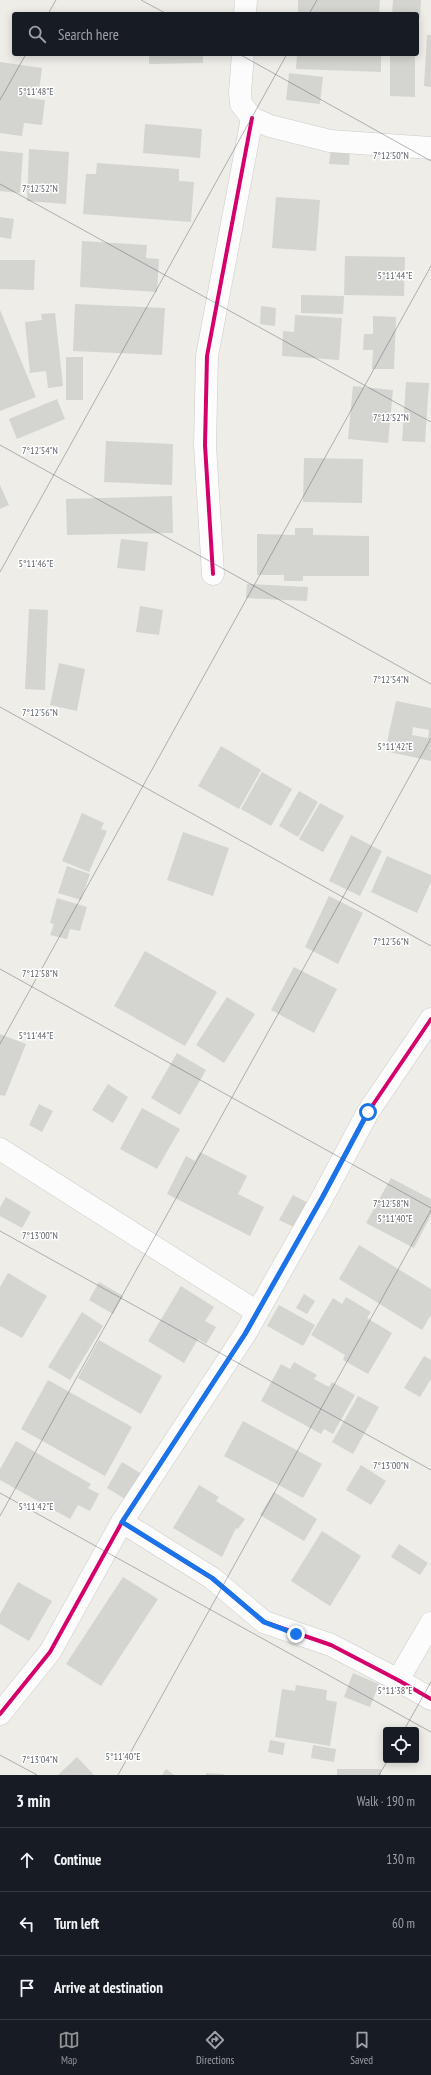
<!DOCTYPE html>
<meta charset="utf-8">
<style>
:root{--surface:#171b24;--page:#242831;--text:#f1f3f6;--muted:#9ea1a6;--line:#363941;--accent:#909294}
body{margin:0;font-family:"PT Sans Narrow",sans-serif;background:var(--page);color:var(--text)}
.controls{position:absolute;right:12px;bottom:12px;display:grid;overflow:hidden;border-radius:4px;box-shadow:0 2px 10px #0003}
.controls button{width:36px;height:36px;display:grid;place-items:center;padding:0;border:0;border-bottom:1px solid var(--line);background:var(--surface);color:var(--text);font:20px sans-serif}
.stop{position:absolute;width:12px;height:12px;margin:-9px;border:3px solid #1a73e8;border-radius:50%;background:#fff}
.stop.end{background:#1a73e8;border-color:#fff;box-shadow:0 1px 4px #0008}
.list{margin:0;padding:0;list-style:none}
h2{display:flex;justify-content:space-between;align-items:center;height:52px;margin:0;padding:0 16px;font-size:17px}
h2 small{font-size:13px;font-weight:400;color:var(--muted)}
.list li{display:grid;grid-template-columns:26px 1fr auto;gap:12px;align-items:center;box-sizing:border-box;height:64px;padding:0 16px;border-top:1px solid var(--line)}
.list b{display:block;font-size:15px;white-space:nowrap}
.list em{font-size:13px;font-style:normal;color:var(--muted)}
.icon{flex:none;width:22px;height:22px;fill:none;stroke:currentColor;stroke-width:2;stroke-linecap:round;stroke-linejoin:round}
.map{position:relative;flex:none;width:431px;height:1775px;overflow:hidden}
.search{position:absolute;background:var(--surface);box-shadow:0 2px 10px #0003;left:12px;right:12px;top:12px;height:44px;display:flex;align-items:center;gap:10px;box-sizing:border-box;padding:0 14px;border-radius:4px;color:var(--muted);font-size:15px}
.sheet{height:244px;background:var(--surface)}
nav{display:flex;justify-content:space-around;align-items:center;box-sizing:border-box;height:56px;border-top:1px solid var(--line);background:var(--surface);font-size:11px;color:var(--muted)}
nav a{display:grid;justify-items:center;gap:2px}
nav .on{color:var(--accent)}
.map>svg:first-child{display:block}
</style>
<div class="map">
<svg width="431" height="1775" viewBox="0 0 431 1775">
<rect width="100%" height="100%" fill="#eeede8"/>
<g fill="#d4d4d1" fill-rule="evenodd">
<polygon points="298,0 380,0 379,14 298,14"/>
<polygon points="393,0 421,0 420,18 417,18 417,14 392,14"/>
<polygon points="427,35 431,35 431,87 424,86"/>
<polygon points="149,54 203,54 203,63 149,64"/>
<polygon points="297,54 381,54 381,72 296,69"/>
<polygon points="390,54 415,54 415,97 390,96"/>
<polygon points="0,62 42,68 39,91 29,89 28,98 45,100 42,125 24,123 22,136 0,133"/>
<polygon points="289,73 323,77 320,104 286,100"/>
<polygon points="145,124 202,129 200,158 143,153"/>
<polygon points="331,148 350,149 349,165 329,164"/>
<polygon points="29,149 69,152 66,204 27,201"/>
<polygon points="0,151 23,153 20,193 0,191"/>
<polygon points="97,163 179,169 179,181 194,182 191,222 83,214 86,174 96,174"/>
<polygon points="276,197 320,200 316,251 272,248"/>
<polygon points="0,217 14,219 11,239 0,237"/>
<polygon points="82,241 147,245 146,258 159,259 157,292 80,287"/>
<polygon points="345,256 405,257 404,296 344,295"/>
<polygon points="0,260 35,260 34,290 0,289"/>
<polygon points="301,295 344,296 343,314 301,313"/>
<polygon points="75,304 165,308 162,355 73,351"/>
<polygon points="261,306 276,308 275,326 260,324"/>
<polygon points="0,310 36,397 0,411"/>
<polygon points="55,313 63,386 48,388 46,371 30,373 25,322 42,320 41,314"/>
<polygon points="295,315 342,318 339,360 282,356 283,331 294,332"/>
<polygon points="373,316 396,317 394,369 372,369 373,350 363,350 364,334 373,334"/>
<rect x="66" y="357" width="17" height="43"/>
<polygon points="406,382 429,383 425,442 402,441"/>
<polygon points="353,386 393,390 388,443 348,439"/>
<polygon points="57,399 65,419 17,439 9,419"/>
<polygon points="106,441 173,444 172,485 104,482"/>
<polygon points="304,458 363,459 362,503 303,502"/>
<polygon points="0,485 9,505 0,509"/>
<polygon points="172,496 173,533 67,535 66,499"/>
<polygon points="295,528 313,528 313,535 369,536 369,576 303,576 303,581 284,581 284,575 257,575 257,534 295,535"/>
<polygon points="121,539 148,542 145,571 117,568"/>
<polygon points="247,584 308,587 307,601 246,598"/>
<polygon points="140,606 163,610 159,635 136,632"/>
<polygon points="29,609 48,610 45,690 25,689"/>
<polygon points="59,663 85,669 77,711 50,705"/>
<path d="M 396,701 L 431,708 L 431,761 L 385,751 ZM 413,727 L 429,730 L 428,738 L 412,735 Z"/>
<polygon points="221,746 261,770 239,809 198,786"/>
<polygon points="262,772 292,789 271,826 241,809"/>
<polygon points="299,791 318,802 298,837 279,826"/>
<polygon points="320,803 344,816 323,852 299,839"/>
<polygon points="82,813 104,823 101,829 107,831 89,872 62,861"/>
<polygon points="183,832 229,848 213,896 167,880"/>
<polygon points="351,835 382,851 360,896 329,881"/>
<polygon points="387,856 431,875 431,882 417,913 371,892"/>
<polygon points="67,866 90,874 81,900 58,893"/>
<polygon points="329,896 363,913 338,964 305,947"/>
<polygon points="57,898 87,907 80,931 70,929 67,939 50,935 54,924 50,923"/>
<polygon points="145,951 217,992 185,1046 114,1006"/>
<polygon points="294,967 337,989 314,1033 271,1010"/>
<polygon points="227,997 255,1014 224,1063 196,1045"/>
<polygon points="0,1034 26,1044 5,1096 0,1095"/>
<polygon points="177,1053 206,1070 180,1115 151,1098"/>
<polygon points="108,1084 128,1097 113,1123 92,1110"/>
<polygon points="39,1104 53,1111 42,1132 29,1125"/>
<polygon points="142,1108 180,1129 157,1169 120,1149"/>
<polygon points="200,1152 247,1176 238,1194 264,1207 250,1236 167,1194 186,1156 195,1161"/>
<polygon points="391,1178 431,1199 431,1215 414,1248 366,1223"/>
<polygon points="293,1195 310,1204 298,1229 279,1220"/>
<polygon points="6,1197 31,1212 22,1228 0,1216 0,1207"/>
<polygon points="359,1245 431,1289 431,1315 422,1330 339,1279"/>
<polygon points="8,1273 47,1296 22,1338 0,1326 0,1287"/>
<polygon points="99,1282 123,1296 113,1314 89,1300"/>
<polygon points="181,1286 214,1307 205,1321 216,1327 206,1344 198,1339 184,1363 148,1341"/>
<polygon points="304,1294 315,1301 307,1314 296,1308"/>
<polygon points="346,1297 371,1312 367,1318 392,1333 368,1374 343,1360 345,1355 311,1335 333,1298 342,1304"/>
<polygon points="279,1305 315,1325 303,1346 267,1326"/>
<polygon points="82,1312 103,1326 70,1380 48,1367"/>
<polygon points="99,1340 162,1376 141,1414 78,1378"/>
<polygon points="424,1356 431,1360 431,1379 420,1397 404,1388"/>
<polygon points="294,1362 317,1375 314,1379 329,1387 332,1382 355,1395 333,1434 324,1429 321,1434 261,1401 281,1364 290,1369"/>
<polygon points="48,1380 132,1427 105,1476 21,1429"/>
<polygon points="358,1396 379,1407 353,1454 332,1442"/>
<polygon points="243,1421 322,1464 303,1498 224,1456"/>
<polygon points="16,1441 91,1484 88,1488 99,1494 90,1511 78,1505 70,1519 0,1480 0,1469"/>
<polygon points="122,1462 145,1476 125,1499 107,1488"/>
<polygon points="361,1465 386,1481 371,1505 346,1490"/>
<polygon points="199,1485 219,1497 216,1501 245,1519 238,1529 236,1528 222,1557 173,1528"/>
<polygon points="274,1492 317,1519 304,1541 260,1515"/>
<polygon points="322,1531 361,1556 330,1606 291,1581"/>
<polygon points="399,1544 428,1563 420,1575 391,1557"/>
<polygon points="123,1577 158,1599 101,1686 66,1664"/>
<polygon points="18,1582 52,1601 29,1641 0,1624 0,1614"/>
<polygon points="353,1673 379,1684 370,1707 344,1697"/>
<polygon points="296,1685 327,1690 326,1700 337,1702 330,1746 275,1737 282,1689 295,1691"/>
<polygon points="270,1740 285,1743 283,1755 268,1752"/>
<polygon points="313,1745 336,1749 334,1762 311,1758"/>
<polygon points="77,1757 94,1775 58,1775"/>
<polygon points="166,1769 174,1775 162,1775"/>
<rect x="337" y="1769" width="44" height="6"/>
<polygon points="206,1773 224,1774 224,1775 206,1775"/>
</g>
<g fill="none" stroke-linecap="round" stroke-linejoin="round">
<g stroke="#cbcbca" stroke-width="23">
<g id="minor">
<polyline points="245,14 246,0"/>
<polyline points="243,54 240,93 241,104 252,118 270,126 330,141 431,148"/>
<polyline points="213,574 205,445 207,356 252,118"/>
<polyline points="0,1149 257,1312"/>
<polyline points="122,1522 212,1578 264,1622 331,1645 398,1680 431,1699"/>
<polyline points="398,1680 431,1623"/>
<polyline points="0,1714 50,1652 122,1522 245,1334 322,1198 368,1112 431,1019"/>
</g>
</g>
<use href="#minor" stroke="#fcfcfc" stroke-width="22"/>
<g stroke="#fff" stroke-width="6">
<g id="cycleway">
<polyline points="213,574 205,445 207,356 252,118"/>
<polyline points="122,1522 212,1578 264,1622 331,1645 398,1680 431,1699"/>
<polyline points="0,1714 50,1652 122,1522 245,1334 322,1198 368,1112 431,1019"/>
</g>
</g>
<use href="#cycleway" stroke="#d6006c" stroke-width="4"/>
</g>
<g fill="none" stroke-linecap="round" stroke-linejoin="round">
<polyline stroke="#1a73e8" stroke-width="5" points="296,1634 264,1622 212,1578 122,1522 245,1334 322,1198 368,1112"/>
</g>
<path fill="none" stroke="#5d6167" stroke-width="1" stroke-opacity="0.45" d="M 141,0 L 167,14M 48,14 L 56,0M 309,14 L 317,0M 239,54 L 431,161M 0,100 L 26,54M 0,184 L 431,422M 0,445 L 431,684M 0,572 L 287,54M 0,707 L 431,946M 0,969 L 431,1208M 0,1044 L 431,266M 0,1231 L 431,1470M 0,1493 L 431,1732M 0,1516 L 431,738M 404,1730 L 431,1682M 0,1755 L 37,1775M 118,1775 L 431,1210M 379,1775 L 388,1760"/>
<g font-size="10" text-anchor="middle" fill="#5d6167" stroke="#fff" stroke-width="3" stroke-linejoin="round" paint-order="stroke">
<text x="36" y="95">5°11'48"E</text>
<text x="391" y="159">7°12'50"N</text>
<text x="40" y="192">7°12'52"N</text>
<text x="395" y="279">5°11'44"E</text>
<text x="391" y="421">7°12'52"N</text>
<text x="40" y="454">7°12'54"N</text>
<text x="36" y="567">5°11'46"E</text>
<text x="391" y="683">7°12'54"N</text>
<text x="40" y="716">7°12'56"N</text>
<text x="395" y="750">5°11'42"E</text>
<text x="391" y="945">7°12'56"N</text>
<text x="40" y="977">7°12'58"N</text>
<text x="36" y="1039">5°11'44"E</text>
<text x="391" y="1207">7°12'58"N</text>
<text x="395" y="1222">5°11'40"E</text>
<text x="40" y="1239">7°13'00"N</text>
<text x="391" y="1469">7°13'00"N</text>
<text x="36" y="1510">5°11'42"E</text>
<text x="395" y="1694">5°11'38"E</text>
<text x="123" y="1760">5°11'40"E</text>
<text x="40" y="1763">7°13'04"N</text>
</g>
</svg>
<div class="controls">
<button><svg class="icon" aria-label="locate" viewBox="0 0 24 24"><circle cx="12" cy="12" r="6"/><path d="M12 2v4M12 18v4M2 12h4M18 12h4"/></svg></button>
</div>
<div class="stop" style="left:368px;top:1112px"></div>
<div class="stop end" style="left:296px;top:1634px"></div>
<div class="search"><svg class="icon" aria-label="search" viewBox="0 0 24 24"><circle cx="10" cy="10" r="6"/><path d="M15 15l6 6"/></svg>Search here</div>
</div>
<section class="sheet">
<h2>3 min<small>Walk · 190 m</small></h2>
<ul class="list">
<li><svg class="icon" aria-label="ahead" viewBox="0 0 24 24"><path d="M12 20V5M6 11l6-6 6 6"/></svg><div><b>Continue</b></div><em>130 m</em></li>
<li><svg class="icon" aria-label="left" viewBox="0 0 24 24"><path d="M17 20v-9H6M10 6l-5 5 5 5"/></svg><div><b>Turn left</b></div><em>60 m</em></li>
<li><svg class="icon" aria-label="arrive" viewBox="0 0 24 24"><path d="M6 21V4h12l-3 4 3 4H6"/></svg><div><b>Arrive at destination</b></div></li>
</ul>
</section>
<nav>
<a class="on"><svg class="icon" aria-label="map" viewBox="0 0 24 24"><path d="M3 6l6-2 6 2 6-2v14l-6 2-6-2-6 2zM9 4v14M15 6v14"/></svg>Map</a>
<a><svg class="icon" aria-label="directions" viewBox="0 0 24 24"><path d="M12 3l9 9-9 9-9-9zM9 14v-3h6M13 9l2 2-2 2"/></svg>Directions</a>
<a><svg class="icon" aria-label="saved" viewBox="0 0 24 24"><path d="M7 4h10v16l-5-4-5 4z"/></svg>Saved</a>
</nav>
